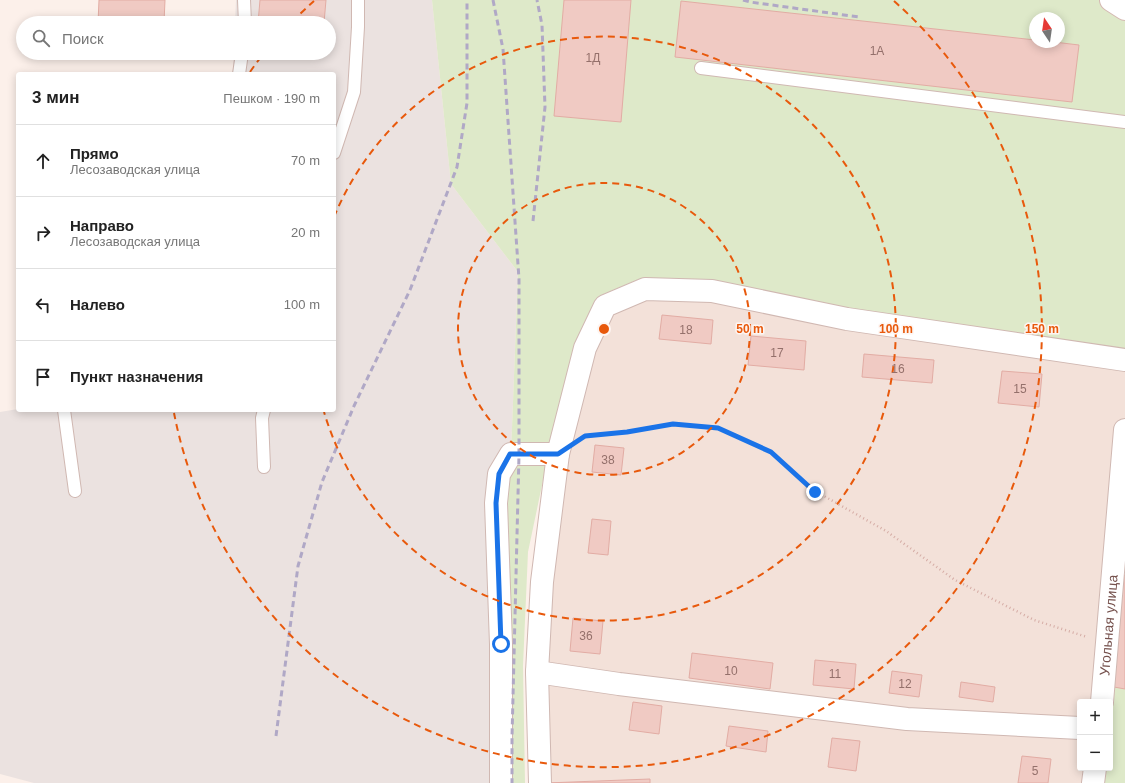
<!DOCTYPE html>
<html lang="ru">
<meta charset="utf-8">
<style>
:root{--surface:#fff;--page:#f2f2f2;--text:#222;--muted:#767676;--line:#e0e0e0}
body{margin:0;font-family:Arial,sans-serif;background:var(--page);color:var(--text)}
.controls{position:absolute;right:12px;bottom:12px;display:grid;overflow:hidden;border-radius:4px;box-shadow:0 2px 10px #0003}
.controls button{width:36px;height:36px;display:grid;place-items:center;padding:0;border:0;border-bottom:1px solid var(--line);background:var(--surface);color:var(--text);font:20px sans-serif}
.compass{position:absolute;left:1029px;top:12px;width:36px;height:36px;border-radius:50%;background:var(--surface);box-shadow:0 2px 10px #0003;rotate:347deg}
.stop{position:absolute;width:12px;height:12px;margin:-9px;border:3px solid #1a73e8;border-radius:50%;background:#fff}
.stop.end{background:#1a73e8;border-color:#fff;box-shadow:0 1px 4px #0008}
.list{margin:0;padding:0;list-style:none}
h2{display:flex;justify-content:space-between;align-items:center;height:52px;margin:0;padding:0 16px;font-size:17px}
h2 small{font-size:13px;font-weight:400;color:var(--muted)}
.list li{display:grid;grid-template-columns:26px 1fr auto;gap:12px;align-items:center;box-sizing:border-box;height:72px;padding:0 16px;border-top:1px solid var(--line)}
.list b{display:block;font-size:15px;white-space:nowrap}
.list p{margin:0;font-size:13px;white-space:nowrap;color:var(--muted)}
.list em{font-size:13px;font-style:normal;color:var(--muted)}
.icon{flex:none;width:22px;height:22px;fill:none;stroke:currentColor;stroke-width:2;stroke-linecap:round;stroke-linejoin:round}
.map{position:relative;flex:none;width:1125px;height:783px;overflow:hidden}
.search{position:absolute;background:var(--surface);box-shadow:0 2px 10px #0003;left:16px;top:16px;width:320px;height:44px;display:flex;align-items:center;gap:10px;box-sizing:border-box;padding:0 14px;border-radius:22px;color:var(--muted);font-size:15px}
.panel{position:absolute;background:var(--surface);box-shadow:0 2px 10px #0003;left:16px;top:72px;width:320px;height:340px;border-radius:4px}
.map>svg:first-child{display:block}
</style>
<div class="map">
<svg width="1125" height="783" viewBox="0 0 1125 783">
<rect width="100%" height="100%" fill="#fcf0ea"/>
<polygon fill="#f3e1d9" points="645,289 1125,360 1125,430 1102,702 1080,702 1080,768 1095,768 1093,783 542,783 558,454 605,306"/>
<polygon fill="#ebe2e0" points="236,0 432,0 451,184 518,272 511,454 501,783 34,783 0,774 0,412 18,409 334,410 334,74 233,74 234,53 329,53 329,23 235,23"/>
<g fill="#dee9c9" fill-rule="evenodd">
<path d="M 432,0 L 1125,0 L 1125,360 L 847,319 L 706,281 L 639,279 L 599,296 L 579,338 L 554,428 L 528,552 L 523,666 L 525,783 L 501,783 L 496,506 L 511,454 L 518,272 L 451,184 ZM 1035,18 L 1059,18 L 1059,42 L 1035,42 Z"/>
<polygon points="1103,685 1125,688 1125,783 1092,783 1094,768 1110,768 1110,702"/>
</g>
<g fill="#f0cac3" stroke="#e2aca4">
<polygon points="99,0 165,0 164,23 98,23"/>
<polygon points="260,0 326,0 324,23 258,23"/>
<polygon points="564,0 631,0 621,122 554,116"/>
<polygon points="681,1 1035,40 1035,42 1054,42 1079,45 1072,102 675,57"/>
<polygon points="662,315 713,320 711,344 659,339"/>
<polygon points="751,336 806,341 804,370 748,365"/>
<polygon points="864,354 934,360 932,383 862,377"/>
<polygon points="1002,371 1042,374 1039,407 998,403"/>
<polygon points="595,445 624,448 621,475 592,472"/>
<polygon points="592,519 611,521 608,555 588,553"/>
<polygon points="1123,575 1125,575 1125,689 1114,687"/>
<polygon points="573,618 603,621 600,654 570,651"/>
<polygon points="692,653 773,663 770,689 689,678"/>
<polygon points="815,660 856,664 854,689 813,685"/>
<polygon points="892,671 922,675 919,697 889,693"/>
<polygon points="961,682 995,687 993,702 959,697"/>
<polygon points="633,702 662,706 659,734 629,730"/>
<polygon points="729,726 768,731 766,752 726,746"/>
<polygon points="832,738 860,741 856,771 828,767"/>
<polygon points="1022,756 1051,759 1048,783 1018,783"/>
<polygon points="650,779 650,783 546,783"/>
</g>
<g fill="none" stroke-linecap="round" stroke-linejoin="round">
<g stroke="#d0b8b2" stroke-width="14">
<g id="lane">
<polyline points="244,0 245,23"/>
<polyline points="701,68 1125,122"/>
<polyline points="239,74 242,53"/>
<polyline points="334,153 354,92 358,27 358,0"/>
<polyline points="64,410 75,491"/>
<polyline points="264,410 262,418 264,467"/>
</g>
</g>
<g stroke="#d0b8b2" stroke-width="24">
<g id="street">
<polyline points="537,672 619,684 907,719 1080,728"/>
<path id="s1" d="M 1102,702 L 1125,430"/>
<polyline points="501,783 501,644 496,503 499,474 511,454 558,454"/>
<polyline points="540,783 537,672 542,582 558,454 585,348 605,306 645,289 712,291 847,319 1125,360"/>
<polyline points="1093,783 1095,768"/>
</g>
</g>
<g stroke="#d5b9b3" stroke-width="24">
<polyline id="secondary" points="1111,0 1125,9"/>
</g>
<polyline stroke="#d5aca5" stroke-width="2.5" stroke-dasharray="1 3" stroke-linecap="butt" points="584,438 585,437 627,432 673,424 717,428 771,451 815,491 886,531 955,580 1034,620 1087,637"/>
<use href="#lane" stroke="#fff" stroke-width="12"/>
<use href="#street" stroke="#fff" stroke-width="22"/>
<use href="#secondary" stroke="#fff" stroke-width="22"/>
<g stroke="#b0a8c6" stroke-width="3" stroke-dasharray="6 4" stroke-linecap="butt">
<polyline points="493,0 503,49 519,279 519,455 512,737 512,783"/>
<polyline points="743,0 750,2 859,17"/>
<polyline points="533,221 545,107 542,25 537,0"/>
<polyline points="276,736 298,566 322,482 354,406 410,290 457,167 467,103 467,0"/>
</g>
</g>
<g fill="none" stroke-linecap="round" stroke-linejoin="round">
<polyline stroke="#1a73e8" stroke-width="5" points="501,644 496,503 499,474 510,454 558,454 585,436 627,432 673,424 718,428 771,452 815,492"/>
</g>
<g fill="none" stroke="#e8590c" stroke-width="2" stroke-dasharray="7 5">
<circle cx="604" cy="329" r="146"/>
<path d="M334 217A292 292 0 1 1 324 412"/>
<path d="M250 72A438 438 0 0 1 264 53M292 22A438 438 0 0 1 314 1M894 1A438 438 0 1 1 174 413"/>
</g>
<g text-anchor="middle" stroke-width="3" stroke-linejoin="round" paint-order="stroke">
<g font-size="12" fill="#94706b">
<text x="877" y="55">1А</text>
<text x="593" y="62">1Д</text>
<text x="686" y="334">18</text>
<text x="777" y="357">17</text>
<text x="898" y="373">16</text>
<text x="1020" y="393">15</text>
<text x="608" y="464">38</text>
<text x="586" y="640">36</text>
<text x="731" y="675">10</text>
<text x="835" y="678">11</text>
<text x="905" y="688">12</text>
<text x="1035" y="775">5</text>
</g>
<g font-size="14" fill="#76524e" stroke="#fef5f1">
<text dy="5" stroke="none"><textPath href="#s1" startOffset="77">Угольная улица</textPath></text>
</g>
</g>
<circle cx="604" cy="329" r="6" fill="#e8590c" stroke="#fef5f1" stroke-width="2"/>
<g font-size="12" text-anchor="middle" font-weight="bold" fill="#e8590c" stroke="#fef5f1" stroke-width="3" stroke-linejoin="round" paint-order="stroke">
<text x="750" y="333">50 m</text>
<text x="896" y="333">100 m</text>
<text x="1042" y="333">150 m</text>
</g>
</svg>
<div class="controls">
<button>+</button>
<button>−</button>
</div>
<svg class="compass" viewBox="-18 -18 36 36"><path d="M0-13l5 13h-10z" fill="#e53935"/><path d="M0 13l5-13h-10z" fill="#767676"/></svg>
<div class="stop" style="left:501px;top:644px"></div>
<div class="stop end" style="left:815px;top:492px"></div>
<div class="search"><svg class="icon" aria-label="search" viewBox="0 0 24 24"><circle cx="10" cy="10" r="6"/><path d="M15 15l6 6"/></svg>Поиск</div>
<section class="panel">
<h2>3 мин<small>Пешком · 190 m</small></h2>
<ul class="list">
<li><svg class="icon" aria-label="ahead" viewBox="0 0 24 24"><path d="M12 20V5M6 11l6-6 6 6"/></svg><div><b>Прямо</b><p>Лесозаводская улица</p></div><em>70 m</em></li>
<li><svg class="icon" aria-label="right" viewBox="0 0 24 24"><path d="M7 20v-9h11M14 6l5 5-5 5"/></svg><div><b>Направо</b><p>Лесозаводская улица</p></div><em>20 m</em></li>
<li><svg class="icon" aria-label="left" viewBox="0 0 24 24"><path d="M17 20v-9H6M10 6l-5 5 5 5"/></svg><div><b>Налево</b></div><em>100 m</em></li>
<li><svg class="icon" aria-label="arrive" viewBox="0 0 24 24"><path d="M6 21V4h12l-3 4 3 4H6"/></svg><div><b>Пункт назначения</b></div></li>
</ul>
</section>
</div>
